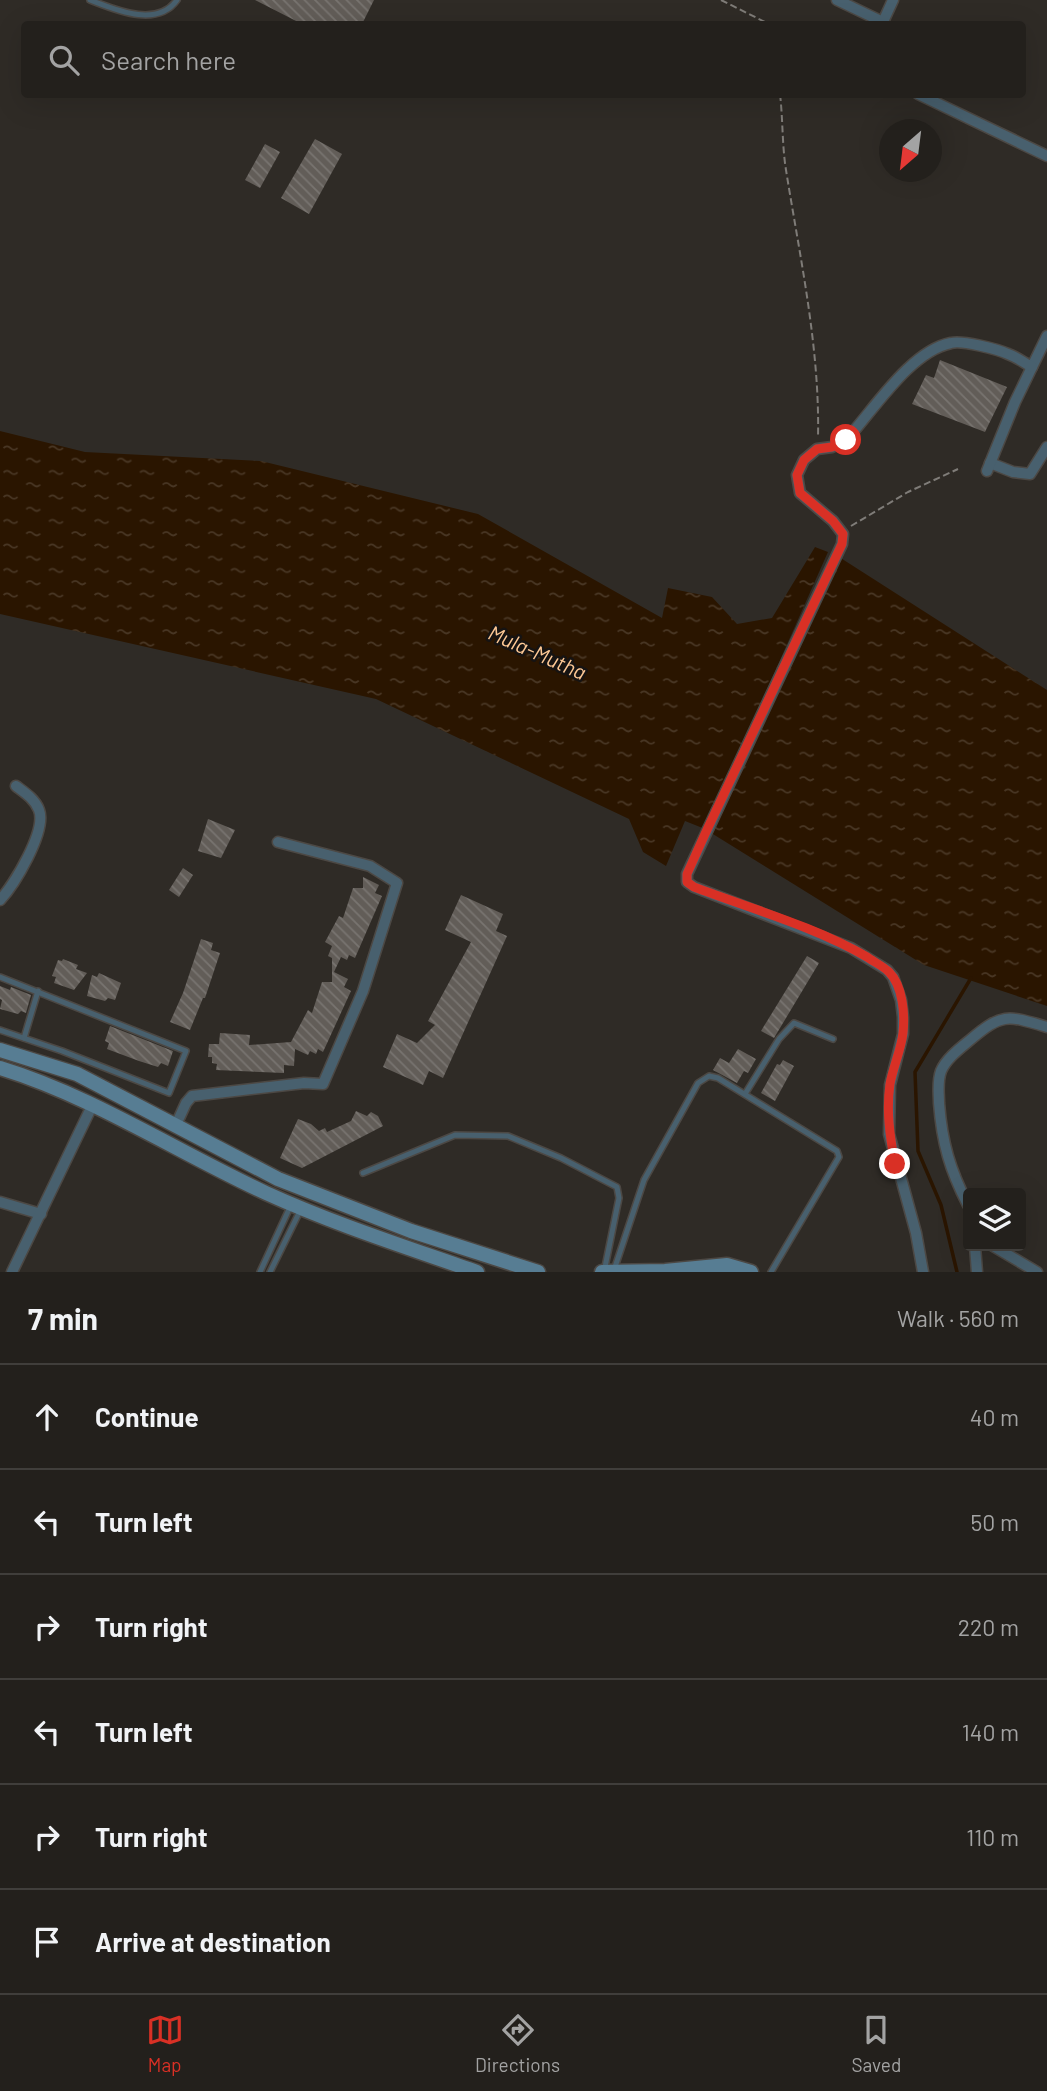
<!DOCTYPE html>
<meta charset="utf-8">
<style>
:root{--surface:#23201c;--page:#2b2825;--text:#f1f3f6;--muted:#a3a3a3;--line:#403e3b;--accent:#d93025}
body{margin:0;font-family:Barlow,sans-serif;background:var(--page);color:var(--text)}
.controls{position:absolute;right:21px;bottom:21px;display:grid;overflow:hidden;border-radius:7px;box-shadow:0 7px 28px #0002}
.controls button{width:63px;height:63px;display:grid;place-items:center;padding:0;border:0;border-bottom:2px solid var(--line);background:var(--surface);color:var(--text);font:35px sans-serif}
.compass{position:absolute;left:879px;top:119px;width:63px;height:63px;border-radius:50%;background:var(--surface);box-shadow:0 7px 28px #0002;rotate:208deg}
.stop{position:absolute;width:21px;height:21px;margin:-16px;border:5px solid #d93025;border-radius:50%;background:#fff}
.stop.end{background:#d93025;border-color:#fff;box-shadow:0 2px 7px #0008}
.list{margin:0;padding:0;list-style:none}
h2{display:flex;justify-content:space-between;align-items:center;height:91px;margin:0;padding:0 28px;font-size:30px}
h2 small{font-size:23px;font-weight:400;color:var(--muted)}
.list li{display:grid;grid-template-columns:46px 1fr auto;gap:21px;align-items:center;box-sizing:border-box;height:105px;padding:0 28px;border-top:2px solid var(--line)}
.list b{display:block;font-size:26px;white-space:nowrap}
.list em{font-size:23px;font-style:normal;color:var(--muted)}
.icon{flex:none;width:38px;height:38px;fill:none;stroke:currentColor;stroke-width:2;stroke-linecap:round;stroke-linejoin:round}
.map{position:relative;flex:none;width:1047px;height:1272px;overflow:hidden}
.search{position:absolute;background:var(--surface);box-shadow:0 7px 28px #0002;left:21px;right:21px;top:21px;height:77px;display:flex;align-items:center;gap:18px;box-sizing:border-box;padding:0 24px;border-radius:7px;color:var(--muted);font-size:26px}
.sheet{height:721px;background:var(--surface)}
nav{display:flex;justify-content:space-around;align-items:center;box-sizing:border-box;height:98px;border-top:2px solid var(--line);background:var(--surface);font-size:19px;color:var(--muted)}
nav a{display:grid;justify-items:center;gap:4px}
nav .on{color:var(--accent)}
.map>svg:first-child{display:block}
</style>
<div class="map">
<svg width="1047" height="1272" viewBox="0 0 1047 1272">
<defs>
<pattern id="water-ripples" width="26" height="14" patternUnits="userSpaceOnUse" patternTransform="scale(1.75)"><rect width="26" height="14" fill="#2a1500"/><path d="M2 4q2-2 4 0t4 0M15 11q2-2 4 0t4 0" fill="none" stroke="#493725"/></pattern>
<pattern id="building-back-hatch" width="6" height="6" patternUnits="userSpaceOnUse" patternTransform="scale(1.75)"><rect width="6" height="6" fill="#625d58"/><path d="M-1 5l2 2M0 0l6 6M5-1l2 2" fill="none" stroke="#787470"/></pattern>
</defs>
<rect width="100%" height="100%" fill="#2f2b26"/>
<g fill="url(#water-ripples)">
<polygon points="0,431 85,452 261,461 478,514 662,618 668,588 712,597 737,624 772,618 815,547 828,552 705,829 685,821 666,866 643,852 629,819 376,699 0,614"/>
<polygon points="836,555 1047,690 1047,1006 924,965 708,831"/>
</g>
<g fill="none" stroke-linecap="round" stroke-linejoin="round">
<polyline stroke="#2a1500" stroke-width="3.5" points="957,1272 941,1205 918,1151 915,1072 971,978"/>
</g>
<g fill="url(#building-back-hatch)">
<polygon points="255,0 374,0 362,24 302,24"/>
<polygon points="315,139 342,154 309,214 281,198"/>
<polygon points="265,144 280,152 260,188 245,180"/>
<polygon points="940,360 1007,387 985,432 912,404 926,375 934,378"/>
<polygon points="208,819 235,830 221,858 198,851"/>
<polygon points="183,868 193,875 179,897 169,890"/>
<polygon points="363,877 379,885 375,893 382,896 355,958 349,955 347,960 341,957 334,972 348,979 344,987 351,991 323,1052 318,1049 316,1054 310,1051 308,1055 295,1049 294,1066 284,1065 284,1073 216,1070 217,1064 212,1063 212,1057 208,1057 209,1044 219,1044 220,1033 250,1035 249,1045 291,1042 308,1010 312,1013 322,982 332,982 332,958 328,956 332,946 325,942 339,916 343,918 353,888 363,888"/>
<polygon points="461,895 503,914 496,931 507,936 443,1078 429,1071 423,1085 383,1067 397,1034 417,1043 435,1025 428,1021 471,942 445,930"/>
<polygon points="201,939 213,943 211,950 220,953 205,998 203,998 190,1030 170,1022 183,993"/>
<polygon points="807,956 819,963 774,1038 761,1031"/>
<polygon points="63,959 78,965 76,969 87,973 74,990 54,983 56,977 52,976 58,960 62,961"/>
<polygon points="99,973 121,983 115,1000 108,998 105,1001 87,996 92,975 97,977"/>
<polygon points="0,986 10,990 11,987 31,995 26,1013 21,1011 18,1014 0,1009 2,1000 0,999"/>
<polygon points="110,1026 173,1051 168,1066 161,1063 158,1067 139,1061 107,1049 109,1043 105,1041"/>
<polygon points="738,1049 756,1059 748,1073 744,1071 737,1083 713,1070 720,1058 729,1063"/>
<polygon points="783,1060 794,1066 775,1101 761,1093 777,1064 780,1065"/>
<polygon points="356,1111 367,1116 371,1112 378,1116 383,1126 302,1168 280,1158 298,1119 311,1124 319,1131 325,1128 327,1132 351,1121"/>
</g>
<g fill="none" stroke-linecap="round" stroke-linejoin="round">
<g stroke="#4c4844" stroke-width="8">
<g id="service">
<path d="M 90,0 C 116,10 157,28 177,0"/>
<polyline points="0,977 186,1051 169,1093 62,1051 0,1030"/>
<polyline points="24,1038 38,991"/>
<polyline points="745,1094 779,1039 794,1023 833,1039"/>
<polyline points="363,1173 455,1135 508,1136 561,1158 617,1187 619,1198 604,1272"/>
<polyline points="614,1270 644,1180 698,1083 709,1076 718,1078 837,1151 839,1157 771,1272"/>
<polyline points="260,1272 291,1205"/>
<polyline points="270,1272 300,1211"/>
</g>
</g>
<g stroke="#4c4844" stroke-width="13">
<g id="minor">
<polyline points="837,0 883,22"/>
<polyline points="882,24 893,0"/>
<polyline points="918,94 1047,156"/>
<polyline points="990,463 1013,472 1030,474 1047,447"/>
<polyline points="987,471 1015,402 1047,336"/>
<path d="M 0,900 C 14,885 47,831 39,810 C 35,799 24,792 16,786"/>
<polyline points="175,1127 186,1103 192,1096 304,1083 323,1084 363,991 397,883 370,866 278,842"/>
<polyline points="0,1202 41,1214"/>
<path d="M 968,1205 C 950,1170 942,1143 939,1103 C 939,1093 937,1082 941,1071 C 946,1059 959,1049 970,1040 C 1002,1013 1007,1015 1047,1027"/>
<polyline points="975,1246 977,1272"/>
<polyline points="993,1246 1037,1272"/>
<polyline points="12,1272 92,1106"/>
<path d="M 923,1272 L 916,1233 L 889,1134 L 890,1085 L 903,1034 L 903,1017 L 901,1000 L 893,977 L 887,970 L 851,948 L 694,887 L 687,882 L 687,874 L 842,544 L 843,534 L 833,521 L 800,493 L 797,475 L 804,460 L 817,449 L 832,447 L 846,440 C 873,411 910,351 951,343 C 962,340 997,349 1008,354 C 1017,357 1024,363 1032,367"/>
</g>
</g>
<g stroke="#4c4844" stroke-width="17">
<g id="secondary">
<polyline points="0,1050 77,1074 278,1179 411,1231 538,1272"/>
<path d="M 0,1068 C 92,1096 179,1153 266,1193 C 334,1224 406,1247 477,1272"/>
<polyline points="602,1272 665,1271 727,1265 751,1272"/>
</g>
</g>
<g stroke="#7f7c78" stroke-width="2" stroke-dasharray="7 3.5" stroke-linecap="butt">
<polyline points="721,0 769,24"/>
<path d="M 780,94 C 783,120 782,145 786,170 C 800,258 820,348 818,438"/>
<polyline points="851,526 908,492 958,469"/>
</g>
<use href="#service" stroke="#48606e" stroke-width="5"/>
<use href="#minor" stroke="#48606e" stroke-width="10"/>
<use href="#secondary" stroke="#577d93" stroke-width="14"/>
</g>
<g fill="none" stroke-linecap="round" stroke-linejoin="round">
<path stroke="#d93025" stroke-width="9" d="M 846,440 L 832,447 L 817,449 L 804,460 L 797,475 L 800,493 L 833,521 L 843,534 L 842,544 L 705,834 L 687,874 L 687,882 L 694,887 C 749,908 816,927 867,957 C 874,962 883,966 889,972 C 903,986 905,1014 903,1033 C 901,1050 893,1067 890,1084 C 886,1111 890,1137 895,1164"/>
</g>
<g text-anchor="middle" stroke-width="5" stroke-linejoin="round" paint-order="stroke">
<g font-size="21" font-style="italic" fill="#fdc895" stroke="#161312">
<text transform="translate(537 653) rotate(24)" y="7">Mula-Mutha</text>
</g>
</g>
</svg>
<div class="controls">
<button><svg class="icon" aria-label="layers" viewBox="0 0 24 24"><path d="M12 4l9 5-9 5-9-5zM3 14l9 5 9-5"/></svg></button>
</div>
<svg class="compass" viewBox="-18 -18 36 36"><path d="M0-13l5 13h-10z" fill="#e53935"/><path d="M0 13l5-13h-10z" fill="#a3a3a3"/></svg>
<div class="stop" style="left:846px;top:440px"></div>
<div class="stop end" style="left:895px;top:1164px"></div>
<div class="search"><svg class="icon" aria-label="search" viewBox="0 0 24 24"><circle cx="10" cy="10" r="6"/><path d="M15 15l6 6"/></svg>Search here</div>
</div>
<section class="sheet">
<h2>7 min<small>Walk · 560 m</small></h2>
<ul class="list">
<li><svg class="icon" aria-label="ahead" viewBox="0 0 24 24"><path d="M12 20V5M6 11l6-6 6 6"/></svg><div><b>Continue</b></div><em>40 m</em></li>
<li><svg class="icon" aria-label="left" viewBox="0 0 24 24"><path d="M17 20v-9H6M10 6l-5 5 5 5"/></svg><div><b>Turn left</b></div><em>50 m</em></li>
<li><svg class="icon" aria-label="right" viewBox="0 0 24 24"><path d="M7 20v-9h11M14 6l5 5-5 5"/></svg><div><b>Turn right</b></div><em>220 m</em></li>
<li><svg class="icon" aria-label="left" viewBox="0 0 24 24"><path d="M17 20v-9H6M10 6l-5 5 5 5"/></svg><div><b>Turn left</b></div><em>140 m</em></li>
<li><svg class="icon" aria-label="right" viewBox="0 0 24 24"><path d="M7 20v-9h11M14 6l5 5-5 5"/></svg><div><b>Turn right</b></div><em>110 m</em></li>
<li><svg class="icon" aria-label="arrive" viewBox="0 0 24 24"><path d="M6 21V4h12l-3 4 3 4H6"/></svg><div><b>Arrive at destination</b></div></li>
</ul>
</section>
<nav>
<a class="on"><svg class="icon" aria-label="map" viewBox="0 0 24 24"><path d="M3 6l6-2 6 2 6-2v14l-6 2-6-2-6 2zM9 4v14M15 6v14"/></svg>Map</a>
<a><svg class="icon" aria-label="directions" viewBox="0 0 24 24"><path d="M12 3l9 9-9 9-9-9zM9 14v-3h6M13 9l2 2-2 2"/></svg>Directions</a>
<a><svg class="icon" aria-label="saved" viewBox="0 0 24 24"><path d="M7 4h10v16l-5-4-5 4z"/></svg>Saved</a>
</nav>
